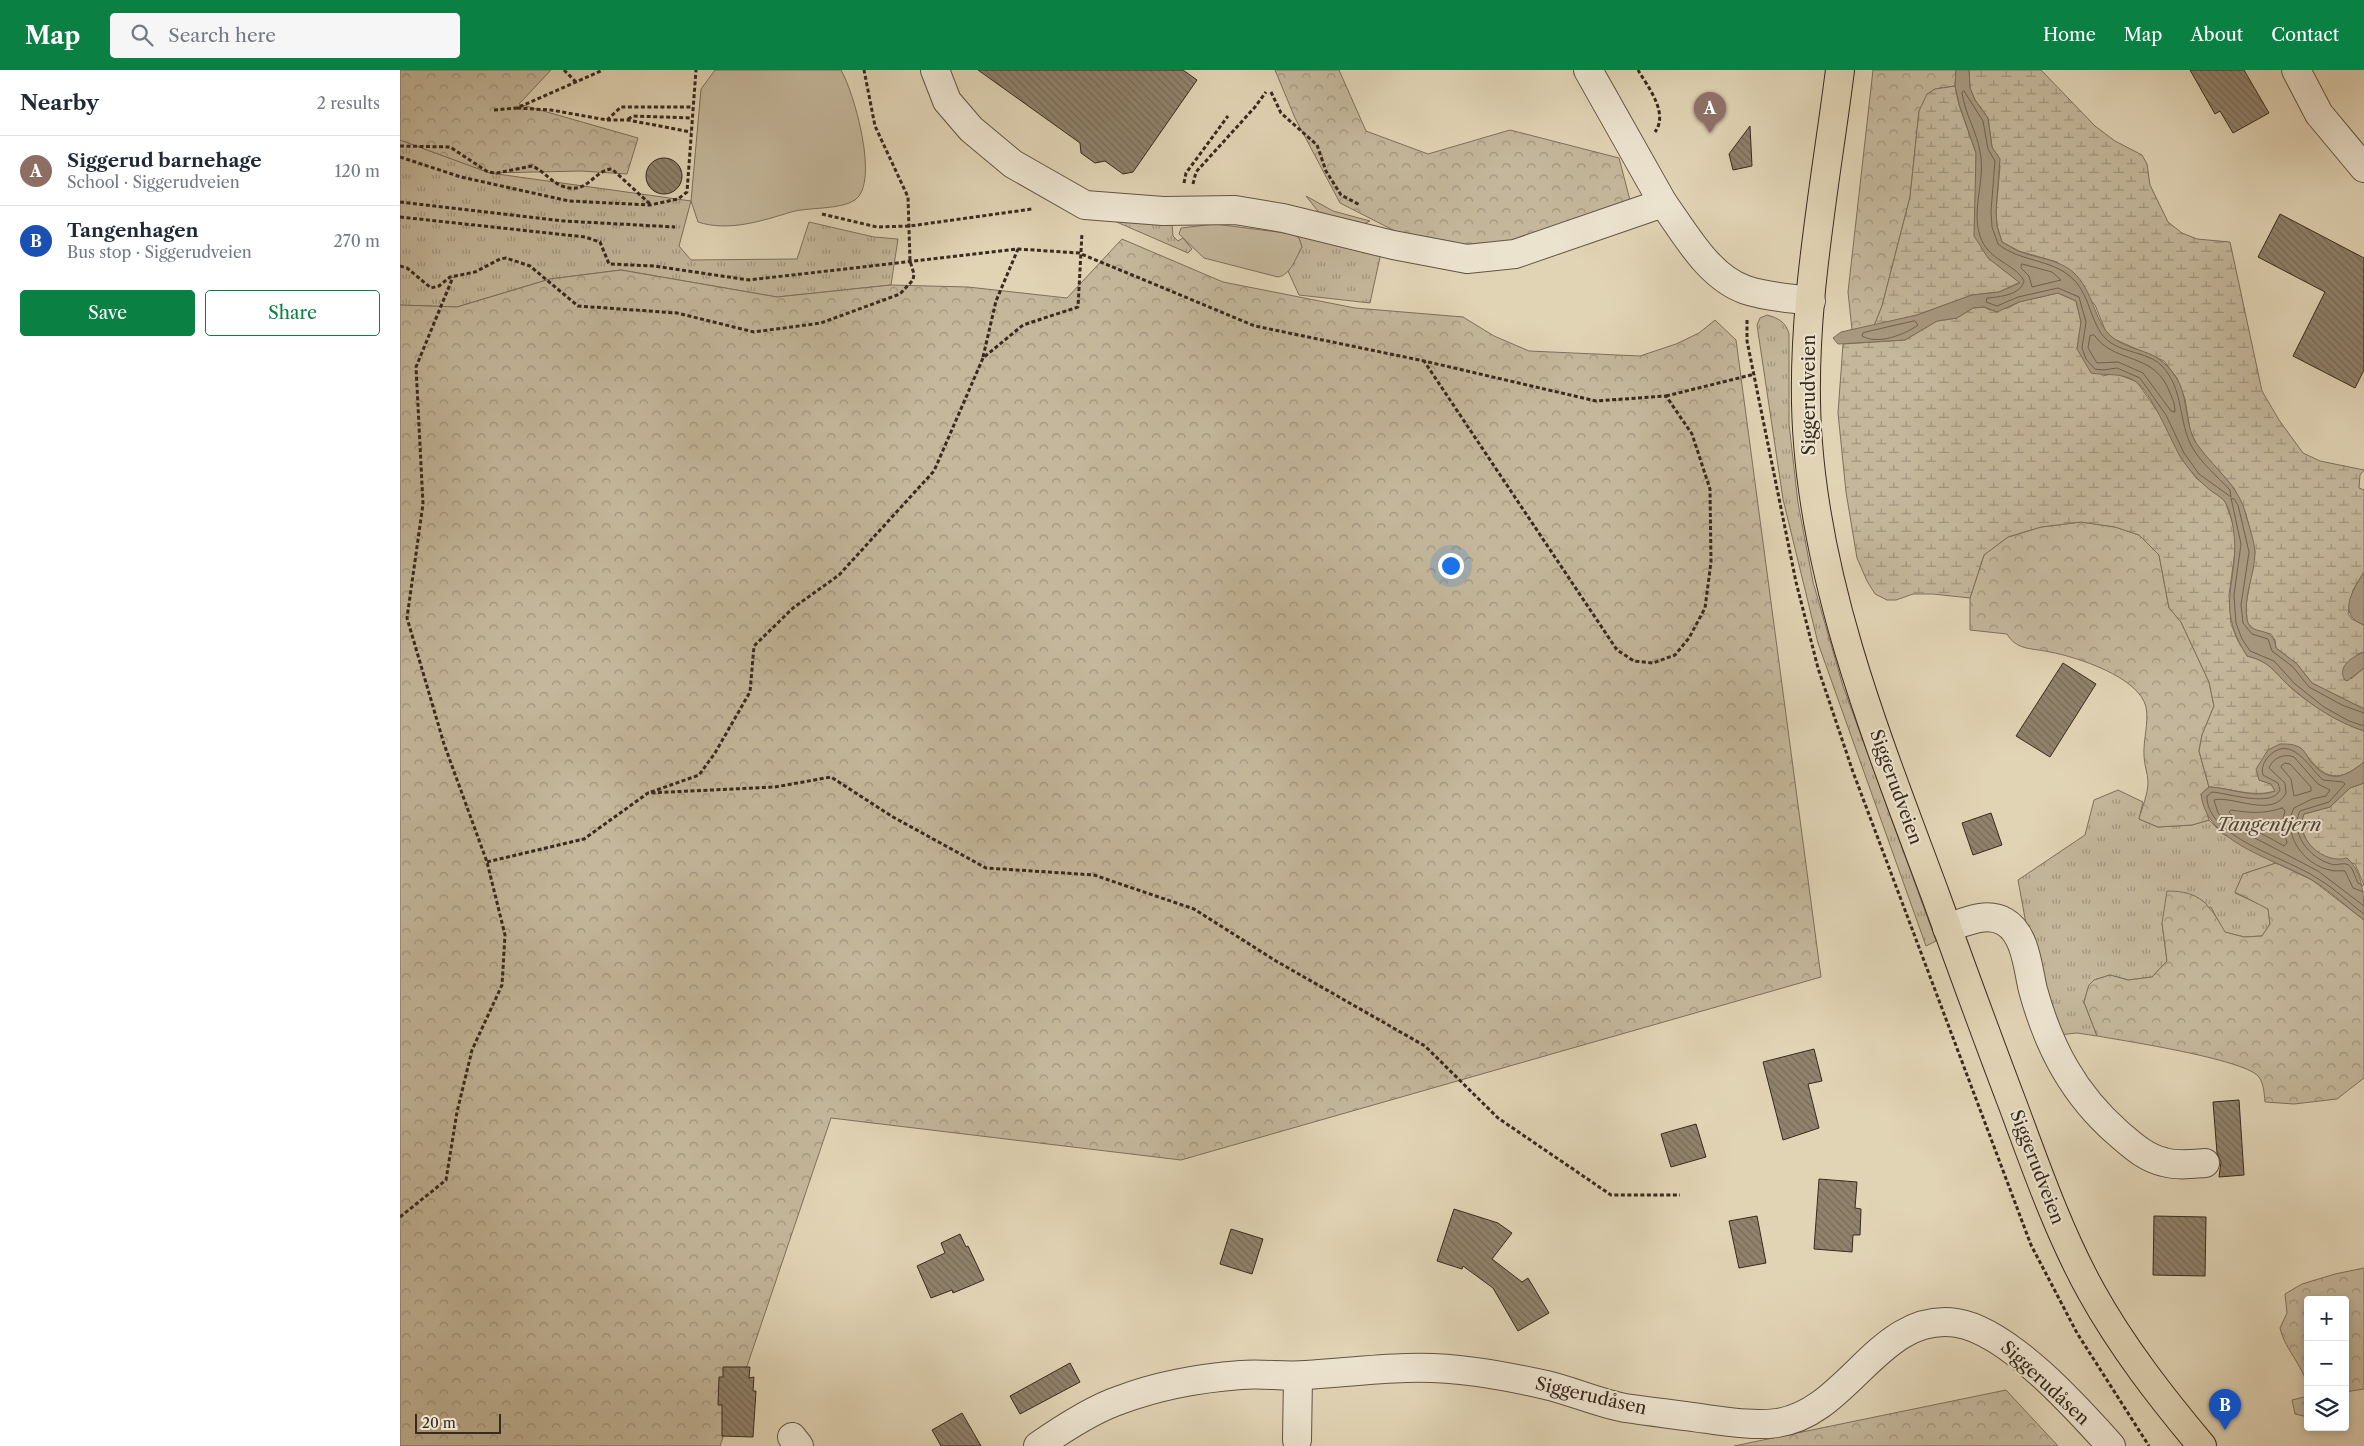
<!DOCTYPE html>
<meta charset="utf-8">
<style>
:root{--surface:#fff;--page:#f6f6f7;--text:#1f2937;--muted:#747a83;--line:#e0e1e3;--accent:#0b8043}
body{margin:0;font-family:"Libre Caslon Text",serif;background:var(--page);color:var(--text)}
.controls{position:absolute;right:15px;bottom:15px;display:grid;overflow:hidden;border-radius:5px;box-shadow:0 2px 8px #0003}
.controls button{width:45px;height:45px;display:grid;place-items:center;padding:0;border:0;border-bottom:1px solid var(--line);background:var(--surface);color:var(--text);font:25px sans-serif}
.scale{position:absolute;left:15px;bottom:12px;width:86px;box-sizing:border-box;padding-left:5px;border:2px solid #382a1d;border-top:0;font-size:14px;line-height:18px;white-space:nowrap;color:#382a1d;-webkit-text-stroke:4px #ece3cf;paint-order:stroke}
.you{position:absolute;left:1050px;top:495px;width:18px;height:18px;margin:-12px;border:4px solid #fff;border-radius:50%;background:#1a73e8;box-shadow:0 0 0 8px #1a73e833}
.badge{display:grid;place-items:center;width:32px;height:32px;border-radius:50%;background:var(--accent);color:#fff;font-size:16px;font-weight:700}
.pin{position:absolute;translate:-50% -41px;filter:drop-shadow(0 1px 2px #0008)}
.pin::after{content:'';position:absolute;top:26px;width:18px;height:15px;background:inherit;clip-path:polygon(0 0,100% 0,50% 100%)}
.list{margin:0;padding:0;list-style:none}
h2{display:flex;justify-content:space-between;align-items:center;height:65px;margin:0;padding:0 20px;font-size:21px}
h2 small{font-size:16px;font-weight:400;color:var(--muted)}
.list li{display:grid;grid-template-columns:32px 1fr auto;gap:15px;align-items:center;box-sizing:border-box;height:70px;padding:0 20px;border-top:1px solid var(--line)}
.list b{display:block;font-size:19px;white-space:nowrap}
.list p{margin:0;font-size:16px;white-space:nowrap;color:var(--muted)}
.list em{font-size:16px;font-style:normal;color:var(--muted)}
.actions{display:flex;gap:10px;padding:15px 20px}
.actions a{flex:1;padding:11px 0;border:1px solid var(--accent);border-radius:5px;text-align:center;font-size:18px;color:var(--accent)}
.actions .main{background:var(--accent);color:#fff}
.icon{flex:none;width:28px;height:28px;fill:none;stroke:currentColor;stroke-width:2;stroke-linecap:round;stroke-linejoin:round}
.map{position:relative;flex:none;width:1964px;height:1376px;overflow:hidden}
header{display:flex;align-items:center;gap:30px;box-sizing:border-box;height:70px;padding:0 25px;background:var(--accent);color:#fff}
header strong{font-size:24px}
nav{display:flex;gap:28px;margin-inline-start:auto;font-size:18px}
.search{width:350px;height:45px;background:var(--page);display:flex;align-items:center;gap:12px;box-sizing:border-box;padding:0 18px;border-radius:5px;color:var(--muted);font-size:19px}
main{display:flex}
aside{flex:1;background:var(--surface)}
.map>svg:first-child{display:block}
</style>
<header>
<strong>Map</strong>
<div class="search"><svg class="icon" aria-label="search" viewBox="0 0 24 24"><circle cx="10" cy="10" r="6"/><path d="M15 15l6 6"/></svg>Search here</div>
<nav><a>Home</a><a>Map</a><a>About</a><a>Contact</a></nav>
</header>
<main>
<aside>
<h2>Nearby<small>2 results</small></h2>
<ul class="list">
<li><span class="badge" style="background:#8d6e63">A</span><div><b>Siggerud barnehage</b><p>School · Siggerudveien</p></div><em>120 m</em></li>
<li><span class="badge" style="background:#1a4fb4">B</span><div><b>Tangenhagen</b><p>Bus stop · Siggerudveien</p></div><em>270 m</em></li>
</ul>
<div class="actions"><a class="main">Save</a><a>Share</a></div>
</aside>
<div class="map">
<svg width="1964" height="1376" viewBox="0 0 1964 1376">
<defs>
<pattern id="grass-tufts" width="24" height="20" patternUnits="userSpaceOnUse" patternTransform="scale(1.25)"><rect width="24" height="20" fill="#c4b79b"/><path d="M3 7l-1-3M5 7V3M7 7l1-3M15 17l-1-3M17 17v-4M19 17l1-3" fill="none" stroke="#a0957e"/></pattern>
<pattern id="forest-crowns" width="20" height="18" patternUnits="userSpaceOnUse" patternTransform="scale(1.25)"><rect width="20" height="18" fill="#c4b79b"/><path d="M2 6a3 3 0 1 1 6 0M12 15a3 3 0 1 1 6 0" fill="none" stroke="#a0957e"/></pattern>
<pattern id="wetland-marsh" width="20" height="14" patternUnits="userSpaceOnUse" patternTransform="scale(1.25)"><rect width="20" height="14" fill="#c4b79b"/><path d="M1 5h8M5 5V1M11 12h8M15 12V8" fill="none" stroke="#a0957e"/></pattern>
<pattern id="building-back-hatch" width="6" height="6" patternUnits="userSpaceOnUse" patternTransform="scale(1.25)"><rect width="6" height="6" fill="#90826c"/><path d="M-1 5l2 2M0 0l6 6M5-1l2 2" fill="none" stroke="#776b58"/></pattern>
</defs>
<rect width="100%" height="100%" fill="#e1d4b5"/>
<filter id="stains"><feTurbulence type="fractalNoise" baseFrequency=".004" numOctaves="4"/><feColorMatrix values="0 0 0 0 .2 0 0 0 0 .09 0 0 0 0 .02 0 0 0 .5 -.17"/></filter>
<radialGradient id="worn" r=".72"><stop offset=".6" stop-color="#630" stop-opacity="0"/><stop offset="1" stop-color="#630" stop-opacity=".3"/></radialGradient>
<g fill="url(#grass-tufts)" stroke="#7e705c">
<polygon points="0,70 90,103 291,131 279,176 291,190 397,189 409,152 474,167 498,169 491,215 377,227 221,200 150,209 57,237 0,235"/>
<polygon points="906,126 933,141 970,151 964,154 921,145"/>
<polygon points="712,150 772,153 773,166 778,171 783,168 792,179 788,183"/>
<polygon points="895,164 982,178 970,233 899,225 888,201 902,177 899,168"/>
<path d="M 1367,245 C 1378,248 1386,252 1389,264 L 1389,354 L 1398,433 L 1413,512 L 1443,616 L 1536,871 L 1526,876 L 1418,573 L 1383,429 L 1357,255 L 1360,248 Z"/>
<polygon points="1718,720 1743,732 1739,749 1758,757 1792,755 1809,750 1823,764 1876,793 1843,804 1835,823 1868,838 1870,854 1862,866 1844,867 1824,862 1811,837 1762,853 1767,891 1752,907 1728,910 1710,905 1694,910 1689,915 1684,932 1697,966 1677,963 1658,965 1633,892 1618,810 1685,765 1694,730"/>
</g>
<g fill="url(#forest-crowns)" stroke="#7e705c">
<polygon points="0,0 151,0 119,34 238,68 227,104 181,101 90,103 0,70"/>
<polygon points="875,0 939,0 966,61 1028,84 1110,60 1219,88 1231,134 1107,175 1042,176 999,163 940,133 895,48"/>
<polygon points="1473,0 1556,0 1555,16 1535,19 1519,41 1510,127 1482,236 1474,256 1452,260 1448,222"/>
<polygon points="722,169 823,212 955,238 1063,247 1094,266 1129,281 1240,286 1276,274 1299,263 1315,250 1336,270 1421,907 781,1090 431,1048 320,1376 0,1376 0,235 57,237 150,209 221,200 377,227 491,215 568,217 667,228"/>
<path d="M 1681,452 L 1715,457 L 1739,465 L 1759,485 L 1769,538 L 1781,552 L 1809,612 L 1814,636 L 1802,665 L 1799,681 L 1809,717 L 1801,724 L 1809,750 L 1792,755 L 1758,757 L 1739,749 C 1742,738 1748,724 1748,712 C 1748,703 1744,695 1744,686 C 1743,670 1749,653 1746,637 C 1739,607 1677,587 1650,582 C 1633,578 1617,581 1607,564 L 1570,560 L 1570,528 L 1584,485 L 1608,467 L 1641,457 Z"/>
<path d="M 1876,793 L 1912,810 L 1964,850 L 1964,1008 L 1937,1029 L 1894,1034 L 1865,1032 C 1864,1023 1864,1013 1858,1006 C 1842,989 1726,971 1697,966 L 1684,932 L 1689,915 L 1694,910 L 1710,905 L 1728,910 L 1752,907 L 1767,891 L 1762,853 L 1767,821 C 1801,821 1809,834 1825,862 L 1844,867 L 1862,866 L 1870,854 L 1868,839 L 1835,822 L 1843,804 Z"/>
<path d="M 1964,1198 L 1964,1319 L 1945,1322 L 1945,1230 L 1908,1230 L 1908,1322 C 1907,1299 1885,1281 1880,1258 L 1887,1243 L 1885,1224 L 1902,1214 L 1935,1204 Z"/>
<polygon points="1606,1320 1658,1376 1334,1376"/>
<polygon points="1908,1326 1908,1347 1895,1344 1892,1330"/>
</g>
<g fill="url(#wetland-marsh)" stroke="#7e705c">
<polygon points="1569,0 1641,0 1695,56 1715,71 1742,85 1747,94 1750,115 1768,152 1782,163 1797,169 1830,172 1862,321 1879,350 1903,383 1920,391 1964,400 1960,405 1959,418 1964,420 1964,502 1953,520 1948,544 1952,549 1964,555 1964,582 1958,584 1951,609 1964,598 1964,639 1912,613 1897,594 1876,578 1875,570 1871,564 1854,560 1847,552 1846,535 1855,482 1846,444 1834,418 1797,376 1790,360 1785,329 1777,308 1764,291 1714,269 1706,262 1695,235 1657,192 1619,181 1602,172 1597,156 1596,141 1600,96 1592,77 1588,48 1575,30 1570,18"/>
<polygon points="1555,16 1559,35 1576,83 1575,166 1602,199 1620,212 1599,222 1572,225 1517,245 1474,256 1482,236 1510,127 1519,41 1527,24 1535,19"/>
<path d="M 1658,223 L 1676,231 L 1681,252 L 1677,279 L 1703,306 L 1715,303 L 1737,312 L 1762,348 L 1780,386 L 1796,408 L 1825,431 L 1833,454 L 1836,474 L 1829,525 L 1831,554 L 1838,571 L 1847,586 C 1871,592 1874,602 1890,617 C 1907,633 1942,654 1964,661 L 1964,692 C 1934,717 1922,706 1901,678 L 1859,710 L 1871,714 L 1875,721 C 1853,728 1831,718 1809,717 L 1799,681 L 1802,665 L 1814,636 L 1809,612 L 1781,552 L 1769,538 L 1759,485 L 1739,465 L 1715,457 L 1681,452 L 1641,457 L 1608,467 L 1584,485 L 1570,528 L 1533,524 L 1513,524 L 1496,530 L 1487,530 L 1475,524 L 1467,511 L 1457,488 L 1446,422 L 1438,343 L 1443,274 L 1505,270 L 1537,251 L 1557,248 L 1573,238 L 1584,237 L 1590,240 L 1608,238 L 1619,232 Z"/>
<path d="M 1964,713 L 1964,815 L 1955,794 C 1947,791 1940,792 1932,790 C 1913,785 1896,762 1904,744 L 1930,737 L 1950,718 Z"/>
</g>
<g fill="#c4b79b" stroke="#7e705c">
<path d="M 315,0 L 441,0 C 454,22 480,113 455,130 C 441,140 407,137 391,142 C 362,151 328,162 298,152 L 291,131 L 301,19 Z"/>
<path d="M 815,154 L 893,164 L 899,168 L 902,177 C 896,187 891,205 878,207 L 804,188 L 779,164 L 781,158 Z"/>
</g>
<g fill="#a89a81" stroke="#7b6d59">
<path d="M 1556,0 L 1569,0 L 1570,18 L 1575,30 L 1588,48 L 1592,77 L 1600,89 L 1596,141 L 1597,156 L 1602,172 C 1607,175 1613,178 1618,181 C 1638,189 1662,189 1677,206 C 1694,225 1696,255 1712,267 C 1735,285 1755,276 1775,306 C 1790,327 1783,357 1799,377 C 1816,400 1839,416 1846,445 C 1849,456 1854,470 1855,482 C 1855,505 1843,526 1847,549 C 1850,568 1873,553 1876,578 L 1897,594 L 1912,613 L 1964,639 L 1964,661 C 1937,652 1915,638 1894,620 C 1875,605 1873,592 1847,586 C 1812,532 1842,510 1833,457 C 1832,450 1829,438 1825,432 C 1822,427 1815,424 1810,420 C 1798,410 1788,399 1780,386 C 1770,369 1751,321 1735,311 C 1720,302 1707,306 1691,303 L 1677,279 L 1681,252 L 1676,231 L 1658,223 L 1619,232 L 1597,242 L 1584,237 L 1573,238 L 1557,248 L 1537,251 L 1505,270 L 1438,274 L 1433,268 L 1441,262 L 1517,245 L 1572,225 L 1599,222 L 1620,213 L 1588,188 L 1574,166 L 1576,83 L 1559,34 L 1555,16 Z"/>
<path d="M 1964,502 L 1964,555 C 1936,545 1953,520 1964,502 Z"/>
<path d="M 1964,582 L 1964,598 L 1947,611 L 1945,610 C 1936,596 1954,586 1964,582 Z"/>
<path d="M 1880,674 C 1887,674 1893,674 1899,677 C 1905,680 1907,687 1911,692 C 1930,714 1944,708 1964,692 L 1964,713 L 1950,718 L 1930,737 L 1904,744 C 1893,768 1924,795 1947,788 C 1964,803 1964,828 1964,850 C 1947,837 1930,821 1912,810 C 1875,789 1806,773 1801,724 L 1809,717 C 1831,718 1853,729 1875,721 L 1871,714 L 1859,710 L 1856,699 L 1868,680 Z"/>
</g>
<g fill="none" stroke-linecap="round" stroke-linejoin="round">
<g stroke="#70624f" stroke-width="1">
<path d="M 1564,21 L 1583,51 L 1588,79 L 1595,91 L 1591,141 L 1592,157 L 1598,174 C 1620,192 1653,189 1673,209 C 1692,227 1690,259 1711,273 C 1726,283 1750,283 1762,296 C 1784,319 1778,351 1792,377 C 1801,393 1818,407 1830,420 L 1831,427 L 1799,404 L 1784,383 L 1766,345 L 1740,308 L 1717,298 L 1703,300 L 1695,299 L 1686,289 L 1682,278 L 1686,252 L 1679,227 L 1658,218 L 1618,227 L 1597,236 L 1586,232 L 1587,228 C 1599,227 1621,225 1624,211 C 1616,194 1588,191 1580,166 C 1571,139 1586,109 1580,82 C 1577,62 1565,44 1562,23 Z"/>
<polygon points="1622,194 1652,202 1661,210 1632,217 1629,206 1621,198"/>
<path d="M 1515,251 L 1518,255 C 1504,265 1478,275 1462,266 L 1463,263 Z"/>
<path d="M 1694,265 C 1715,295 1755,281 1770,323 C 1773,329 1775,335 1775,342 L 1771,341 L 1743,303 L 1718,292 L 1697,293 L 1688,278 L 1690,266 Z"/>
<polyline points="1964,643 1942,635 1909,617 1893,597 1872,581 1868,569 1852,564 1843,553 1841,535 1849,482 1838,435 1834,429 1831,428 1841,474 1834,525 1836,553 1842,569 1850,581 1874,591 1895,614 1924,637 1949,651 1964,656"/>
<polygon points="1885,693 1890,694 1911,717 1911,721 1894,726 1891,709 1881,697"/>
<path d="M 1882,738 L 1885,741 L 1882,753 L 1887,773 L 1884,776 L 1835,749 L 1829,742 L 1831,740 C 1849,743 1865,744 1882,738 Z"/>
<path d="M 1964,816 L 1958,813 C 1955,808 1953,795 1946,794 C 1941,793 1935,796 1931,794 C 1909,788 1889,762 1900,741 L 1929,732 L 1945,714 L 1943,712 L 1923,710 C 1908,696 1891,664 1869,686 C 1864,691 1861,698 1863,705 L 1878,713 L 1880,720 C 1872,738 1827,723 1812,722 L 1807,726 C 1806,767 1887,788 1915,807 C 1933,817 1948,832 1964,844"/>
<path d="M 1964,822 L 1953,818 L 1945,801 C 1940,800 1935,802 1930,800 C 1903,795 1881,762 1894,738 L 1912,729 L 1926,726 L 1930,720 L 1918,714 L 1894,687 C 1883,683 1873,688 1869,698 L 1885,713 L 1886,723 C 1873,749 1832,725 1814,730 L 1818,743 L 1830,755 L 1918,801 L 1964,836"/>
</g>
</g>
<g fill="url(#building-back-hatch)" stroke="#382a1d">
<polygon points="578,0 783,0 797,10 733,102 723,104 705,91 695,93 681,83 680,73"/>
<polygon points="1790,0 1844,0 1869,43 1833,63 1820,41 1815,44"/>
<polygon points="1350,56 1352,96 1333,100 1329,84"/>
<circle cx="264" cy="106" r="18"/>
<polygon points="1880,144 1964,188 1964,300 1955,318 1893,286 1925,222 1858,187"/>
<polygon points="1663,593 1696,614 1650,687 1616,666"/>
<polygon points="1591,743 1602,775 1573,785 1562,753"/>
<polygon points="1414,979 1422,1011 1408,1014 1419,1058 1383,1070 1363,992"/>
<polygon points="1839,1030 1844,1105 1819,1107 1821,1092 1817,1083 1813,1032"/>
<polygon points="1296,1054 1306,1087 1271,1097 1261,1064"/>
<polygon points="1419,1109 1457,1112 1455,1138 1461,1139 1460,1165 1453,1165 1452,1182 1414,1179"/>
<polygon points="1054,1139 1098,1153 1112,1163 1092,1189 1122,1212 1128,1208 1149,1243 1118,1261 1093,1218 1063,1196 1062,1199 1037,1191"/>
<polygon points="1357,1146 1366,1193 1339,1198 1329,1151"/>
<polygon points="1754,1146 1806,1147 1805,1206 1753,1205"/>
<polygon points="831,1159 863,1169 852,1204 820,1194"/>
<polygon points="560,1164 566,1177 568,1176 584,1210 553,1223 552,1220 531,1228 517,1196 545,1183 541,1173"/>
<polygon points="670,1293 680,1312 620,1344 610,1326"/>
<polygon points="323,1297 350,1297 349,1308 354,1307 353,1321 356,1321 353,1367 322,1366 322,1335 318,1335 319,1307 323,1307"/>
<polygon points="562,1343 581,1376 541,1376 532,1360"/>
</g>
<g fill="none" stroke-linecap="round" stroke-linejoin="round">
<g stroke="#625443" stroke-width="30">
<g id="minor">
<path d="M 535,0 L 547,31 L 571,59 L 613,94 L 685,135 L 763,141 L 835,140 L 883,148 L 993,175 L 1067,189 L 1115,184 L 1263,133 C 1285,163 1308,207 1346,220 C 1367,227 1390,228 1411,231"/>
<polyline points="1188,0 1263,133"/>
<polyline points="1896,0 1919,44 1964,98"/>
<path d="M 1547,858 C 1565,852 1587,841 1605,852 C 1626,864 1628,900 1633,920 C 1649,978 1674,1025 1719,1064 C 1733,1076 1746,1088 1764,1092 C 1777,1096 1792,1094 1805,1093"/>
<polyline points="392,1367 399,1376"/>
<polyline points="897,1370 898,1306"/>
<path d="M 638,1376 C 661,1360 693,1339 720,1330 C 757,1316 801,1308 841,1305 C 862,1303 884,1307 906,1305 C 939,1303 972,1299 1006,1298 C 1052,1296 1101,1305 1146,1315 C 1172,1321 1198,1333 1225,1338 C 1252,1342 1280,1345 1307,1349 C 1330,1352 1354,1356 1377,1353 C 1449,1343 1479,1241 1557,1253 C 1608,1261 1677,1338 1711,1376"/>
</g>
</g>
<g stroke="#382a1d" stroke-width="30">
<path id="major" d="M 1440,0 C 1425,119 1398,253 1408,373 C 1420,530 1481,678 1535,824 C 1561,896 1587,967 1614,1038 C 1637,1100 1659,1163 1691,1221 C 1722,1277 1761,1327 1802,1376"/>
</g>
<g stroke="#382a1d" stroke-width="3" stroke-dasharray="4 2.5" stroke-linecap="butt">
<polyline points="164,0 176,12"/>
<path d="M 1238,0 C 1248,17 1269,43 1255,62"/>
<polyline points="871,22 881,43 917,75 926,101 941,125 960,135"/>
<polyline points="117,38 151,40 207,50 228,50 291,62"/>
<polyline points="94,40 117,38 203,0"/>
<polyline points="228,49 233,46 292,48"/>
<polyline points="207,50 221,37 293,37"/>
<path d="M 0,76 L 50,77 L 88,102 L 97,103 L 132,96 C 144,101 151,112 162,116 C 188,126 193,100 212,99 L 250,134"/>
<polyline points="0,87 61,107 169,131 250,135 278,129 287,122 296,0"/>
<polyline points="784,113 786,103 828,46"/>
<polyline points="793,114 796,102 855,37 866,22"/>
<polyline points="0,132 164,151 275,157"/>
<polyline points="422,144 477,157 510,156 632,139"/>
<polyline points="0,147 185,167 200,172 209,194 254,196 349,210 618,179 679,183 855,256 1024,291 1196,331 1266,326 1292,364 1310,419 1311,492 1305,538 1289,568 1275,585 1253,593 1234,591 1217,580 1024,291"/>
<polyline points="0,196 7,198 31,218 39,216 50,207 75,202 100,189 106,188 130,196 178,236 277,243 354,262 421,253 500,224 513,210 514,204 510,191 508,127 475,56 464,0"/>
<polyline points="1347,250 1347,271 1396,512 1418,598 1453,702 1631,1175 1677,1263 1749,1376"/>
<polyline points="583,287 596,231 618,179"/>
<polyline points="1266,326 1355,304"/>
<polyline points="251,722 299,705 315,683 350,622 354,576 393,538 439,505 534,401 583,288 623,255 678,237 682,163"/>
<polyline points="87,792 184,769 248,723 375,717 431,707 493,747 586,798 694,805 794,839 876,891 1025,976 1098,1048 1211,1125 1280,1125"/>
<polyline points="0,1147 46,1110 57,1042 72,980 102,915 105,865 87,792 44,674 7,548 23,434 16,297 53,207"/>
</g>
<use href="#minor" stroke="#ece3cf" stroke-width="28"/>
<use href="#major" stroke="#e1d4b5" stroke-width="28"/>
</g>
<g text-anchor="middle" stroke-width="4" stroke-linejoin="round" paint-order="stroke">
<g font-size="18" fill="#382a1d" stroke="#ece3cf">
<text transform="translate(1409 325) rotate(-90)" y="6">Siggerudveien</text>
<text transform="translate(1496 717) rotate(70)" y="6">Siggerudveien</text>
<text transform="translate(1637 1097) rotate(69)" y="6">Siggerudveien</text>
<text transform="translate(1645 1313) rotate(43)" y="6">Siggerudåsen</text>
<text transform="translate(1191 1326) rotate(13)" y="6">Siggerudåsen</text>
</g>
<g font-size="19" font-style="italic" fill="#544636" stroke="#ece3cf">
<text x="1869" y="761">Tangentjern</text>
</g>
</g>
<rect width="100%" height="100%" filter="url(#stains)"/>
<rect width="100%" height="100%" fill="url(#worn)"/>
</svg>
<div class="controls">
<button>+</button>
<button>−</button>
<button><svg class="icon" aria-label="layers" viewBox="0 0 24 24"><path d="M12 4l9 5-9 5-9-5zM3 14l9 5 9-5"/></svg></button>
</div>
<div class="scale">20 m</div>
<div class="you"></div>
<div class="pin badge" style="left:1310px;top:63px;background:#8d6e63">A</div>
<div class="pin badge" style="left:1825px;top:1360px;background:#1a4fb4">B</div>
</div>
</main>
